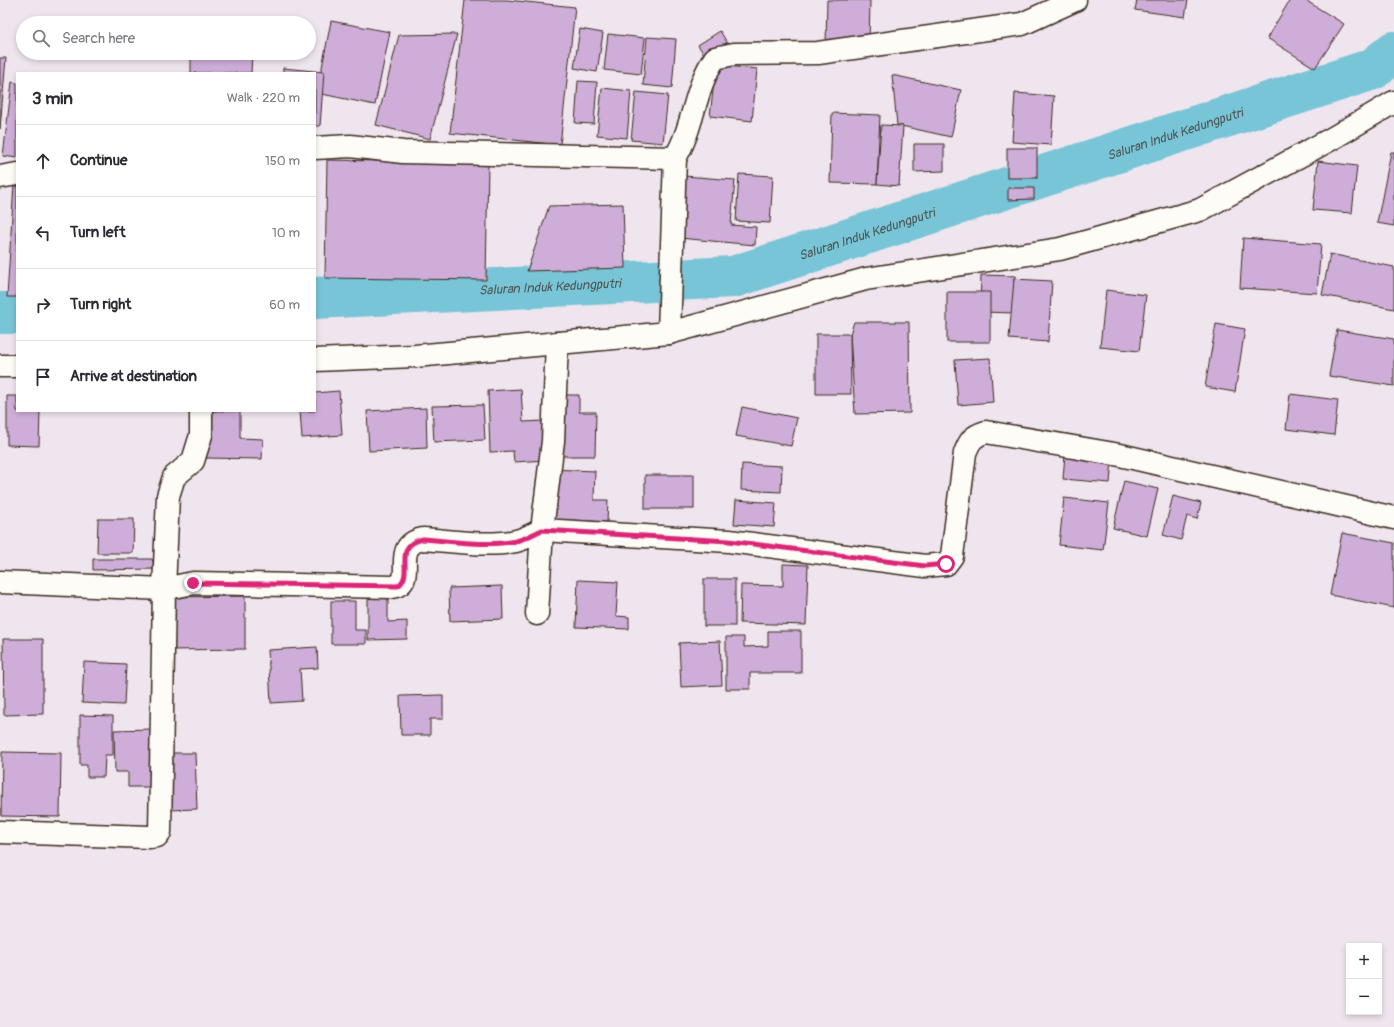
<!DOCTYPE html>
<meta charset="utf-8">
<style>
:root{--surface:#fff;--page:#f7f7f7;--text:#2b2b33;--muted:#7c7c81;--line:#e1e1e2}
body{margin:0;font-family:Pangolin,sans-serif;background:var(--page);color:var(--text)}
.controls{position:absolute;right:12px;bottom:12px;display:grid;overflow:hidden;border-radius:0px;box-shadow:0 2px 6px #0003}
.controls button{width:36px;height:36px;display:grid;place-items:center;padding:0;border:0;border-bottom:1px solid var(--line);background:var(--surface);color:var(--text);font:20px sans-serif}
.stop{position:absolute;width:12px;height:12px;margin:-9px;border:3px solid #db2777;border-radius:50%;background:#fff}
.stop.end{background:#db2777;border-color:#fff;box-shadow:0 1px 4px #0008}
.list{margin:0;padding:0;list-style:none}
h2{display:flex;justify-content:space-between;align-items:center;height:52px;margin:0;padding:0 16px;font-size:17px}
h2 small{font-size:13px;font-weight:400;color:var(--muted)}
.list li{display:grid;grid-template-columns:26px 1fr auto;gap:12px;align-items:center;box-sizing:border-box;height:72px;padding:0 16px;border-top:1px solid var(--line)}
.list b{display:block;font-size:15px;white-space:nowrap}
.list em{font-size:13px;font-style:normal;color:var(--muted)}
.icon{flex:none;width:22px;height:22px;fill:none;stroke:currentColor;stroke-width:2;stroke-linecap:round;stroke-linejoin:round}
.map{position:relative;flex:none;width:1394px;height:1027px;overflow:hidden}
.search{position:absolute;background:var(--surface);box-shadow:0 2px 6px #0003;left:16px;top:16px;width:300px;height:44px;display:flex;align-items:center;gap:10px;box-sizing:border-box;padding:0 14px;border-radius:22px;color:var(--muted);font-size:15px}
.panel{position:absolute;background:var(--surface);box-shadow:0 2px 6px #0003;left:16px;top:72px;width:300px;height:340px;border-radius:0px}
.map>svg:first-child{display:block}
</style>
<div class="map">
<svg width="1394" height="1027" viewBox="0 0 1394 1027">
<rect width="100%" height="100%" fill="#efe5ee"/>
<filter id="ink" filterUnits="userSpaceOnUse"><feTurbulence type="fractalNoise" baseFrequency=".025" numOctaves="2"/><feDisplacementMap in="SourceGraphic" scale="8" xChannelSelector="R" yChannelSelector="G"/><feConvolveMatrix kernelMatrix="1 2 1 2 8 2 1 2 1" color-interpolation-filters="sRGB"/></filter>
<g filter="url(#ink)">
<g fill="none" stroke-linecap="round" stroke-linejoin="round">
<g stroke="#78c5d7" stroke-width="42">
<path id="s1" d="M 315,298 L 733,277 L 1373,69 L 1394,52"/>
<polyline points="0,313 17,313"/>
</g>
</g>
<g fill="#ceaed9" stroke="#3b2a1e">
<polygon points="465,0 507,0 575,7 560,145 450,133"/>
<polygon points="827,0 870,0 869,44 826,43"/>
<polygon points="1137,0 1188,0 1185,17 1135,10"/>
<polygon points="1290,0 1305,0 1344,24 1315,68 1267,38"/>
<polygon points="331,21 390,32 375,105 317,93"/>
<polygon points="580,29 603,33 597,72 574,68"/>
<polygon points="720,31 734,54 707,59 698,45"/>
<polygon points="457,34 430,139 376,125 399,35"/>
<polygon points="608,34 645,38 641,74 604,70"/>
<polygon points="647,37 676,39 672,88 643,85"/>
<polygon points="191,53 252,53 251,73 191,73"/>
<polygon points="0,58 6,58 0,129"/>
<polygon points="716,65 757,69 752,121 710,116"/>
<polygon points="283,68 324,72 320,126 315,126 315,73 283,73"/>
<polygon points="892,75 961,90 951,137 897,125"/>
<polygon points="578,81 597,82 594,124 575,123"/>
<polygon points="12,82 17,83 17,158 3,156"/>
<polygon points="602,88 631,91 627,138 597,135"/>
<polygon points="636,92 668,95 663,143 631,140"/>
<polygon points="1015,93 1054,96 1051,145 1012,142"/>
<polygon points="832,113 880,115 877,184 830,183"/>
<polygon points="881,125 903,126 899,186 877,184"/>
<polygon points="914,144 944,144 944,171 914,172"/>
<rect x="1007" y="148" width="30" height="30"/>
<polygon points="1391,152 1394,152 1394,226 1377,223"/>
<polygon points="327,160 488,163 486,280 325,278"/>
<polygon points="1318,161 1357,166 1352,213 1313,210"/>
<polygon points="739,174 773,176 770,223 736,221"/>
<polygon points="684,176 735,180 731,225 756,227 755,245 679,238"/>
<polygon points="14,184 17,184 17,297 7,297"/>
<polygon points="1008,188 1034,188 1034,199 1008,200"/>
<polygon points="623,204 625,268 527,271 549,206"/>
<polygon points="1243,238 1321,244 1317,293 1240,288"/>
<polygon points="1330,254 1394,267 1394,309 1322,295"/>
<polygon points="981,275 1016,276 1014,279 1015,313 980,312"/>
<polygon points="1014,279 1052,281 1048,342 1009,339"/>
<polygon points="1106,290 1146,295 1139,351 1100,347"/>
<rect x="947" y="292" width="43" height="50"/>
<polygon points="854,322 909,322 910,413 855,414 850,334"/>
<polygon points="1216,324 1245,329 1235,392 1205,387"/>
<polygon points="1337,330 1394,339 1394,386 1329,376"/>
<polygon points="816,334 850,334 851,394 816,394"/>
<polygon points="990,358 993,402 958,405 955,360"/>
<polygon points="521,389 523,422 544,421 546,460 514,462 513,451 490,452 488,391"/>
<polygon points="339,391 342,435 302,438 300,411 315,411 315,393"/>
<polygon points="1290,394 1338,400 1334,435 1286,429"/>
<polygon points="563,395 579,395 579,412 596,412 595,456 562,456"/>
<polygon points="7,396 17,396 17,411 40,411 39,446 7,445"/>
<polygon points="483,405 485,440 434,442 432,406"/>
<polygon points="742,407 797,418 791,446 736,436"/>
<polygon points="426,408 427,448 369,451 367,411"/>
<polygon points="207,411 240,411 240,438 263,439 262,459 206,458"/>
<polygon points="1065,454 1112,459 1110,483 1063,479"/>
<polygon points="742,464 782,466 781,492 741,490"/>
<polygon points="551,469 595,471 594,500 608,500 607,522 549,519"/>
<rect x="645" y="475" width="49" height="34"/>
<polygon points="1124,481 1158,489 1147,536 1113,528"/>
<polygon points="1173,496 1201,503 1197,519 1187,516 1181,540 1163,535"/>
<polygon points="1064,498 1109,503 1103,550 1059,545"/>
<polygon points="736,500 776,503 774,527 734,524"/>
<polygon points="98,519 134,519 133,553 97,553"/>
<polygon points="1342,533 1394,543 1394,608 1330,595"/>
<polygon points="93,559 152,559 156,569 93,570"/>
<polygon points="783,564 808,565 806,625 740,623 741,585 783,586"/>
<rect x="704" y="579" width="31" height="47"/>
<polygon points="578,580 618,582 616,616 629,617 629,629 576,627"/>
<polygon points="502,586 503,619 450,621 449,588"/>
<polygon points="245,596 245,649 171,650 171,597"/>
<polygon points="368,597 388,597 388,622 407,621 407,639 368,640"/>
<polygon points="331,601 355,601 355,630 366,630 366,644 331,644"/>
<polygon points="768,631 801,631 801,673 750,673 750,689 726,689 726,637 744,637 744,647 768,646"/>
<polygon points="3,639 43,639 43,714 4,715"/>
<polygon points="720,641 722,685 681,687 679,643"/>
<polygon points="317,647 318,668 300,669 302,701 271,703 268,650"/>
<polygon points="84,662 126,664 124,705 82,703"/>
<polygon points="443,695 443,719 430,719 430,735 401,735 400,696"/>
<polygon points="80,715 113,716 113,755 105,755 104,777 87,777 87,765 80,765"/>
<polygon points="152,729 153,787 128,787 128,772 115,772 114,730"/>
<polygon points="2,752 61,753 60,817 1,816"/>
<polygon points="166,753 195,753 197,809 168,810"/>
</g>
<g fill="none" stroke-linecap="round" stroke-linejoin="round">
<g stroke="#3b2a1e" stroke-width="25">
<g id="street">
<path d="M 315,148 L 350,146 L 403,152 L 675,158 C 694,127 694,88 715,58 L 734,54 L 818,53 L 1022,24 L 1075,0"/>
<polyline points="0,177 17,174"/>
<polyline points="669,333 675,158"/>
<path d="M 557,343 L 553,441 L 542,530 L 729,541 L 925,566 L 946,564 L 952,556 L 965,453 C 970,440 973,436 986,432 L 1120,455 L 1394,518"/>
<polyline points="315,360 415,356 669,333 866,279 1060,249 1200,210 1333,138 1394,102"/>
<polyline points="0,366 17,366"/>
<path d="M 0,582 L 164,589 L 193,583 L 392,587 C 420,583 388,546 423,539 C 453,541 487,547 516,541 C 525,539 533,534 542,530 L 537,614"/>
<polyline points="0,832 150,837 157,836 160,832 164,589 168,496 174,477 193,461 201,435 201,411"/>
</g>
</g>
<use href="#street" stroke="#fdfcf7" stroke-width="22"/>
</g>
</g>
<g fill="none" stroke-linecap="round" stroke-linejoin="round" filter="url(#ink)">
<path stroke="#db2777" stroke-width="5" d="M 193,583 L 398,586 C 416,573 390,546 423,539 C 453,541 487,547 516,541 C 525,539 533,534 542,530 L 729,541 L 925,566 L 946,564"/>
</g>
<g text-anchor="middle" stroke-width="3" stroke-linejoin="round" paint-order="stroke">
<g font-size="13" font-style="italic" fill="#4d5856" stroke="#fdfcf7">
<text dy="5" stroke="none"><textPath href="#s1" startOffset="883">Saluran Induk Kedungputri</textPath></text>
<text dy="5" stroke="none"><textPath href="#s1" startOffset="559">Saluran Induk Kedungputri</textPath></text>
<text dy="5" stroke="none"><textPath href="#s1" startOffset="235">Saluran Induk Kedungputri</textPath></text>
</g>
</g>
</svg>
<div class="controls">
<button>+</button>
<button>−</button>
</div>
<div class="stop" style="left:946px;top:564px"></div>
<div class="stop end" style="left:193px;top:583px"></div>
<div class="search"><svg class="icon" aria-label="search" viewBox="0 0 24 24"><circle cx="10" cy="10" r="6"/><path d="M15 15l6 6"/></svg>Search here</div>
<section class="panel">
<h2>3 min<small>Walk · 220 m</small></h2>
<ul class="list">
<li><svg class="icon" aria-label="ahead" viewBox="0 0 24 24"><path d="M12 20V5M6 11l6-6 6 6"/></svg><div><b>Continue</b></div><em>150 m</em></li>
<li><svg class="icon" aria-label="left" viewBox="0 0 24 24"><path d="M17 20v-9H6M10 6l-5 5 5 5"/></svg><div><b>Turn left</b></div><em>10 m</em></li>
<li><svg class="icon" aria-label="right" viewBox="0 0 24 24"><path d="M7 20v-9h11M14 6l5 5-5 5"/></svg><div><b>Turn right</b></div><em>60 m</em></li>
<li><svg class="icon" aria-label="arrive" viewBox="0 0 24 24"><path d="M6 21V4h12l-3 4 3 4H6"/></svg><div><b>Arrive at destination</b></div></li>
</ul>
</section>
</div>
